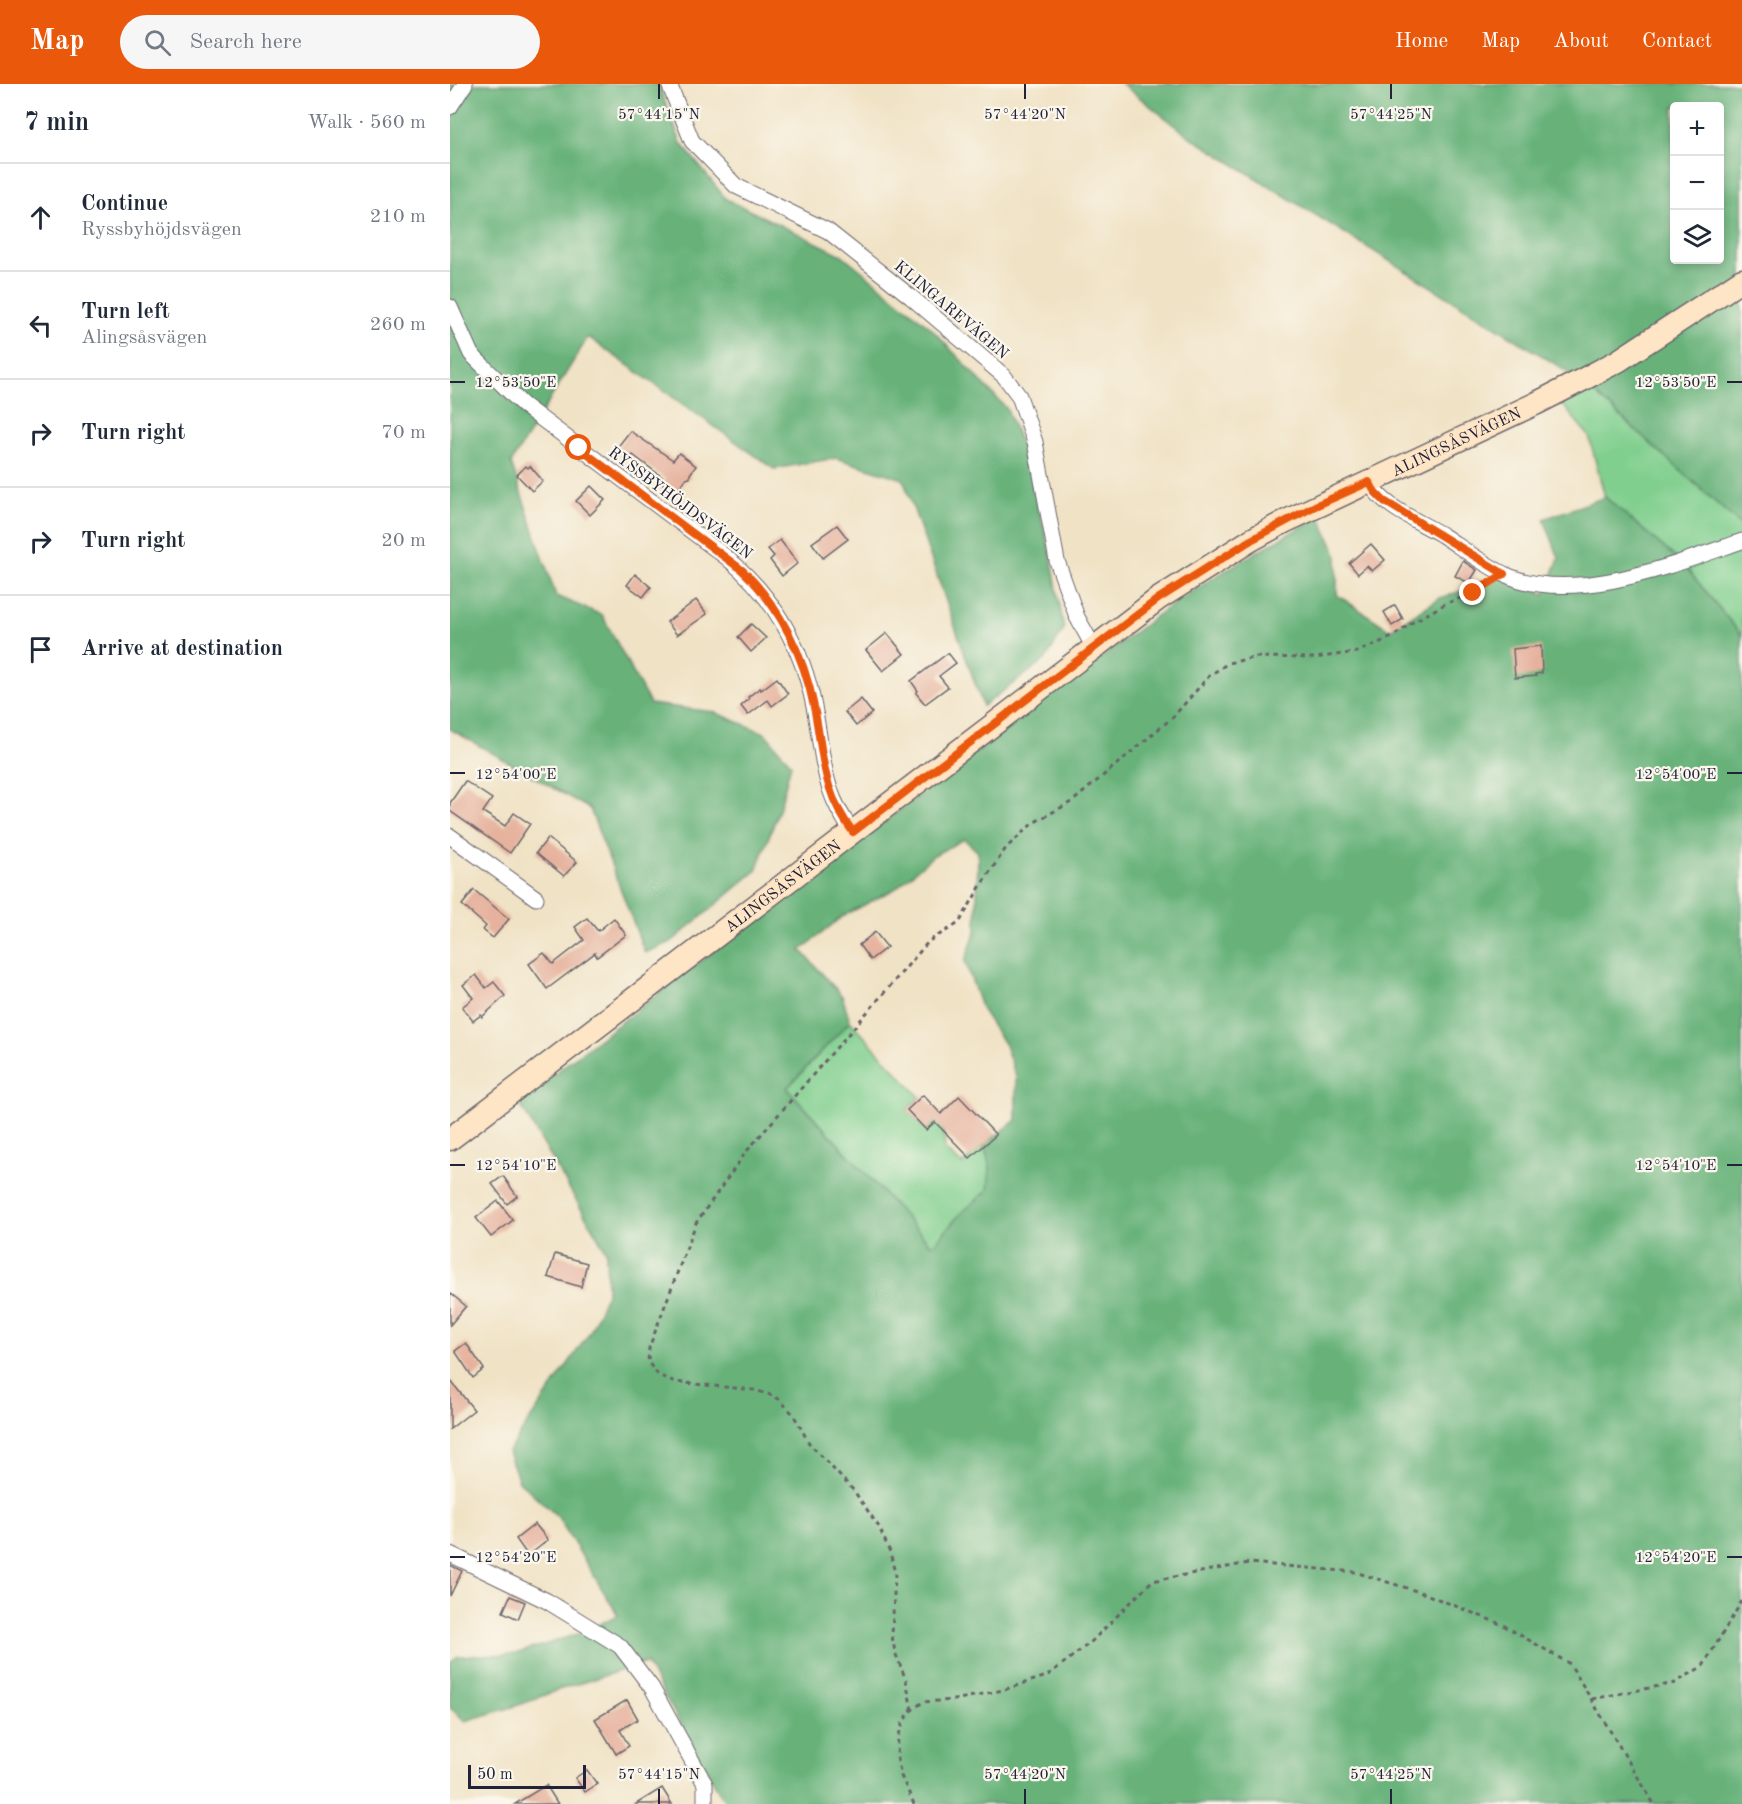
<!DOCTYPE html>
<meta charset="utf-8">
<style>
:root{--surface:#fff;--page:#f6f6f7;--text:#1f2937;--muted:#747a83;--line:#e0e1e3;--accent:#ea580c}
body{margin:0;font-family:"Old Standard TT",serif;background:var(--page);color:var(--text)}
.controls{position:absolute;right:18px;top:18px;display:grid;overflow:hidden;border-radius:6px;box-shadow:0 3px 9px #0003}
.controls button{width:54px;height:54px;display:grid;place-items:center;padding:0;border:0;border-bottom:2px solid var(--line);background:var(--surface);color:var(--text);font:30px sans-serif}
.scale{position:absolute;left:18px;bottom:15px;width:118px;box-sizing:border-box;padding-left:6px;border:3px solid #22223b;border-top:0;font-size:16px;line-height:21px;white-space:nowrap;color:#22223b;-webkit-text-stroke:4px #fbf7ec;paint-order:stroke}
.stop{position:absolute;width:18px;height:18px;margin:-14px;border:4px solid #ea580c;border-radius:50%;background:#fff}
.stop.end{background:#ea580c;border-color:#fff;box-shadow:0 2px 6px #0008}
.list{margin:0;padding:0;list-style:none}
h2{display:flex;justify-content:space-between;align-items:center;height:78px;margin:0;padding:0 24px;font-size:26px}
h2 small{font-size:20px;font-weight:400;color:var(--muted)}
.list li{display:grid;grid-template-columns:39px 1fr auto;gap:18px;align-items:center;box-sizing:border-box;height:108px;padding:0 24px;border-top:2px solid var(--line)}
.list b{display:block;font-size:22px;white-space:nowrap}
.list p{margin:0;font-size:20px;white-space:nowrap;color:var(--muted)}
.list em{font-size:20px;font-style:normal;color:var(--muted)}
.icon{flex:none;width:33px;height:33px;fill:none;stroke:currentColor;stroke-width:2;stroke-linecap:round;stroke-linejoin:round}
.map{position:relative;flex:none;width:1292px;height:1720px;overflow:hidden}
header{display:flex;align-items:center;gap:36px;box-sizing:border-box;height:84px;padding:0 30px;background:var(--accent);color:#fff}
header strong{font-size:28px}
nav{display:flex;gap:33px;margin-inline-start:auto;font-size:21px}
.search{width:420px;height:54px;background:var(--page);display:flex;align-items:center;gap:15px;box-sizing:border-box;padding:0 21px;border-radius:33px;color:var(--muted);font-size:22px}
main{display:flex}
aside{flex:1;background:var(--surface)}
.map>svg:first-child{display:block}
</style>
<header>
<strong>Map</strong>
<div class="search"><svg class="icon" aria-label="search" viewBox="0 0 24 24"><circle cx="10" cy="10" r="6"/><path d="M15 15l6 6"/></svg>Search here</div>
<nav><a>Home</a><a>Map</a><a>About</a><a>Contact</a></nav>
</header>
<main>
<aside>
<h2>7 min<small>Walk · 560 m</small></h2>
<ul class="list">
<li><svg class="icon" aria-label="ahead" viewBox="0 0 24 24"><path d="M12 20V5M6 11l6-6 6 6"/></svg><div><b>Continue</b><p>Ryssbyhöjdsvägen</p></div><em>210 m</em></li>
<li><svg class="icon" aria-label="left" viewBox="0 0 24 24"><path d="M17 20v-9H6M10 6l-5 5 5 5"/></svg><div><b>Turn left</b><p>Alingsåsvägen</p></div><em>260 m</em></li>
<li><svg class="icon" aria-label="right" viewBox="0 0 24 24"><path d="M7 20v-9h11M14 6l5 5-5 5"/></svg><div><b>Turn right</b></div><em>70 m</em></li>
<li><svg class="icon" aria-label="right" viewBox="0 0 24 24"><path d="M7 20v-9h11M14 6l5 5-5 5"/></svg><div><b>Turn right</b></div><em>20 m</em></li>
<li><svg class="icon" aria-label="arrive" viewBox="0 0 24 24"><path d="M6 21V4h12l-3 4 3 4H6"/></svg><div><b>Arrive at destination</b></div></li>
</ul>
</aside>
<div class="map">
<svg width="1292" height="1720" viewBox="0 0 1292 1720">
<rect width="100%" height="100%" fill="#fbf7ec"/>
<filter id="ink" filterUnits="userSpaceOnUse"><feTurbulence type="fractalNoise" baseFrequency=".0167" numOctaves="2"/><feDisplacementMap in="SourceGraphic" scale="12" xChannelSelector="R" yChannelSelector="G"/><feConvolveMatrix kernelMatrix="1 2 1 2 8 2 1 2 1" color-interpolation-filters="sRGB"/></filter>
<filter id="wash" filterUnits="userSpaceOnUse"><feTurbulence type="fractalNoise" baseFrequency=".008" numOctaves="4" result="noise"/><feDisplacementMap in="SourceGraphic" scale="24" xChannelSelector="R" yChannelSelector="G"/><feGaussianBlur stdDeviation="1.35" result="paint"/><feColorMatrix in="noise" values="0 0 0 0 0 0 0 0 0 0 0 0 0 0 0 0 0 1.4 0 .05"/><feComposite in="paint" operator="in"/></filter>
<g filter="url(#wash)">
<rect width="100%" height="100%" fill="#f0e2c5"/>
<g fill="#81cf8f" stroke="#527865" stroke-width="1.5">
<polygon points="1140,305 1292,442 1292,552 1234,481 1155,413 1139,352 1111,319"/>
<polygon points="400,937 470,1013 457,1026 476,1046 492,1031 495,1066 512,1080 534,1061 540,1083 539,1106 510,1130 487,1157 481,1161 337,1004"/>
</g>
<g fill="#68b27a" stroke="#456a5a" stroke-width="1.5" fill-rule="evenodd">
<polygon points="0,0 208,0 231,59 276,115 392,171 480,243 557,325 578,380 602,476 614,545 595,576 533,622 453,395 386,374 324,385 138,253 61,379 106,512 152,531 200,620 264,628 315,649 341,680 329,726 306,787 221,858 195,869 140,725 0,645"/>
<path d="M 672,0 L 1292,0 L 1292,442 L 1140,305 L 1107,281 L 740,53 ZM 1224,22 L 1270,22 L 1270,176 L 1224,176 Z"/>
<path d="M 1155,413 L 1234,481 L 1292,552 L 1292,1720 L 276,1720 L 196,1579 L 108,1606 L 63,1623 L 15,1637 L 0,1624 L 0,1578 L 8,1572 L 65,1570 L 131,1549 L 168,1531 L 108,1433 L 69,1397 L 58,1368 L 140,1248 L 157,1209 L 156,1167 L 68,1017 C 282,854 495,691 710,529 C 761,494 815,462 870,433 L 887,471 L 887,511 L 940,546 L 990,514 L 1055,493 L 1095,510 L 1109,474 L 1094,435 ZM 514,755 L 528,768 L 526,847 L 515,877 L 532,926 L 555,961 L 566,993 L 566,1036 L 534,1061 L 540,1083 L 538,1106 L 510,1130 L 487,1157 L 481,1161 L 337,1004 L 400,937 L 392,912 L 351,866 L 393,832 L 445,805 L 484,771 Z"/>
</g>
<g id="blocks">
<g fill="#e6b29e">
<polygon points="180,347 223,376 229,369 246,382 240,390 240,394 236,395 226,409 213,400 216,396 183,371 180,375 166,365"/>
<polygon points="76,382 78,384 80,382 93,397 82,407 67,391"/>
<polygon points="141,402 155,416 140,431 126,417"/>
<polygon points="387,441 398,455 373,474 362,459"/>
<polygon points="330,456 348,479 332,492 320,476 324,472 318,465"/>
<polygon points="921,460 935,476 922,487 917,482 908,490 899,479"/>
<polygon points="1013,477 1027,486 1019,499 1005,492"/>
<polygon points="185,490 201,503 193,513 177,501"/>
<polygon points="246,516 257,530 227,551 217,538"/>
<polygon points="945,521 953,535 942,542 934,528"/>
<polygon points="301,540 316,554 301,568 288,553"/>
<polygon points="437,549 454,570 433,587 416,566"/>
<polygon points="1091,562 1092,589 1085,590 1086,592 1065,594 1063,565"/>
<polygon points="498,569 506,579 489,592 498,603 475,620 466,609 468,607 461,597"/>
<polygon points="327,594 338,610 322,622 318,616 298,631 291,622 299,615 298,613 310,604 311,606"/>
<polygon points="411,615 422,629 406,642 395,628"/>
<polygon points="15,697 42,715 33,728 55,742 64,729 80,740 60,769 0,727 0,719"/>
<polygon points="98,754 127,778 114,792 86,769"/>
<polygon points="24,806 59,835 43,854 33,846 36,842 12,821"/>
<polygon points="137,834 148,847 164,834 176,851 147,873 145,869 97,905 79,880 94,869 103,880 134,856 125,843"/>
<polygon points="425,848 437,863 420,876 409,861"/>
<polygon points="26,891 36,904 44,898 55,912 32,933 31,931 23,937 12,923 23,914 13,901"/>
<polygon points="473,1011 491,1030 509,1012 546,1051 520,1074 485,1038 476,1046 457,1026"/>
<polygon points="53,1092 67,1112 57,1120 42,1100"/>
<polygon points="48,1117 63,1136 41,1153 26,1134"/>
<polygon points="105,1170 137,1179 131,1203 98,1193"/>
<polygon points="0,1209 16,1222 0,1241"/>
<polygon points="16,1259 34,1285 23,1294 5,1267"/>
<polygon points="0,1296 24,1326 0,1345"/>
<polygon points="85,1440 98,1456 78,1472 66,1455"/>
<polygon points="0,1481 12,1487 0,1512"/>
<polygon points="60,1512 75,1518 68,1535 53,1528"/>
<polygon points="177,1616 188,1635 170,1646 179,1662 166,1670 145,1635"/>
<polygon points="137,1686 147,1700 135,1708 125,1694"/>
<polygon points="96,1701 108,1720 65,1720"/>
<polygon points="212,1704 222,1720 186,1720"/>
</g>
</g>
</g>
<g filter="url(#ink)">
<use href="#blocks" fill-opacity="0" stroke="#6a656b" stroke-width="1.5"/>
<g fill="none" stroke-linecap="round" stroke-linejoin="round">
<g stroke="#6a656b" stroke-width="17">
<g id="minor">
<polyline points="219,0 242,57 286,102 378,147 461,213 554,292 569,312 585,358 607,477 627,533 644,564"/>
<polyline points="0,23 15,0"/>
<path d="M 0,223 L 21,270 L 73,321 L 276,473 C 323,511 353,564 364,623 C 374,672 371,706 403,748"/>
<path d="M 919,398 C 934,424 967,436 992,451 C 1012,464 1032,479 1054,490 C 1122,522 1225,480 1292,457"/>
<polyline points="0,752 86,814"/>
<polyline points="0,1470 97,1517 170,1562 202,1604 255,1700 255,1720"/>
</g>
</g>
<g stroke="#6a656b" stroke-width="25">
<g id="secondary">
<path id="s1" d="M 0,1055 L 708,515 L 801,456 L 834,438 L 1085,320 L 1132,296 L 1168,277 L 1292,196"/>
</g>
</g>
<g stroke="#6a656b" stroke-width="3" stroke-dasharray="4.5 4.5" stroke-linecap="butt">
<polyline points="1142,1615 1225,1599 1253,1582 1292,1517"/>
<polyline points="462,1626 456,1596 445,1568 442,1552 445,1489 440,1468 429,1443 404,1407 359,1359 343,1330 329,1315 318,1310 304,1306 225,1298 208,1291 198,1278 199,1264 246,1139 296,1068 479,857 509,839 533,798 556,764 583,739 623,717 723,633 759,592 778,579 807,573 865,574 907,568 942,553 963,538 995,520 1023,509 1040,499"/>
<polyline points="464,1720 451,1692 447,1673 448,1654 453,1638 462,1626 473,1618 504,1616 553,1606 597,1592 641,1558 702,1497 799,1479 905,1488 973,1509 1053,1541 1120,1580 1204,1720"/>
</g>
<use href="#minor" stroke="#fff" stroke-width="15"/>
<use href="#secondary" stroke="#fde5c5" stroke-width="22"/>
</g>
</g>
<g fill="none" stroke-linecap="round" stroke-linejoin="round" filter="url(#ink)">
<path stroke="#ea580c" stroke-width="8" d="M 129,364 L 292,486 C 330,522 354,572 364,623 C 374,671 371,706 403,748 L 708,515 L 801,456 L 865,422 L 919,398 L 925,408 L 934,417 L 1054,490 L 1023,509"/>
</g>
<path fill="none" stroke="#22223b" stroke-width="2" d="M 209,0 L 209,15M 575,0 L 575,15M 941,0 L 941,15M 0,298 L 15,298M 1277,298 L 1292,298M 0,689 L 15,689M 1277,689 L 1292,689M 0,1081 L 15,1081M 1277,1081 L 1292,1081M 0,1473 L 15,1473M 1277,1473 L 1292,1473M 209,1705 L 209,1720M 575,1705 L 575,1720M 941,1705 L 941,1720"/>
<g text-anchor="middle" stroke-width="4.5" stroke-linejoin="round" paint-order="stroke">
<g font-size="16" fill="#22223b" stroke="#fbf7ec">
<text transform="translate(502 225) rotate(40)" y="6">KLINGAREVÄGEN</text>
<text dy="6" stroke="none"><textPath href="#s1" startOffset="1228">ALINGSÅSVÄGEN</textPath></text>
<text transform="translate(231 418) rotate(37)" y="6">RYSSBYHÖJDSVÄGEN</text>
<text dy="6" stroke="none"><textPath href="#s1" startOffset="418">ALINGSÅSVÄGEN</textPath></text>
</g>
</g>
<g font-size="15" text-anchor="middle" fill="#22223b" stroke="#fbf7ec" stroke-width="4.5" stroke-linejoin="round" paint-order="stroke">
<text x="209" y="35">57°44'15"N</text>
<text x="575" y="35">57°44'20"N</text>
<text x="941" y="35">57°44'25"N</text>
<text x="1226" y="303">12°53'50"E</text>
<text x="66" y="303">12°53'50"E</text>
<text x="1226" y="695">12°54'00"E</text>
<text x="66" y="695">12°54'00"E</text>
<text x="1226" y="1086">12°54'10"E</text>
<text x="66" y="1086">12°54'10"E</text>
<text x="1226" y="1478">12°54'20"E</text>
<text x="66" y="1478">12°54'20"E</text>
<text x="209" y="1695">57°44'15"N</text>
<text x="575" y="1695">57°44'20"N</text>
<text x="941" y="1695">57°44'25"N</text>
</g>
</svg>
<div class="controls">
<button>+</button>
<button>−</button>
<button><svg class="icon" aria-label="layers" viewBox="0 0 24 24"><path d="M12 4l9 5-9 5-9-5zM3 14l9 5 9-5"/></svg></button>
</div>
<div class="scale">50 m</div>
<div class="stop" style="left:129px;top:364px"></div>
<div class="stop end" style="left:1023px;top:509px"></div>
</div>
</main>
